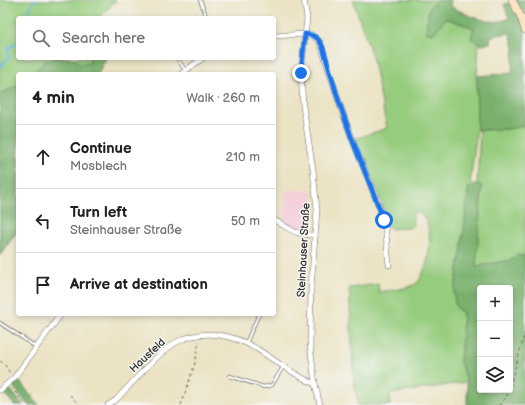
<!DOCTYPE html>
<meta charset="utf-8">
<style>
:root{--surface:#fff;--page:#f6f6f6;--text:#202124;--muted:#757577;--line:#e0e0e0}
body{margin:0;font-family:"Balsamiq Sans",sans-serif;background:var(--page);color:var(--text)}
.controls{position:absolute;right:12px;bottom:12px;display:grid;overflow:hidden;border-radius:4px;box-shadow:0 2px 6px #0003}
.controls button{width:36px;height:36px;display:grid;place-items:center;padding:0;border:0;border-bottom:1px solid var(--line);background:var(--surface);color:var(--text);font:20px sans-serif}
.stop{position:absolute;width:12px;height:12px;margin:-9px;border:3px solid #1a73e8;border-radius:50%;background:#fff}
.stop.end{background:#1a73e8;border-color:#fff;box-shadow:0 1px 4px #0008}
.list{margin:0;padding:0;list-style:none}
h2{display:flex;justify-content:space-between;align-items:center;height:52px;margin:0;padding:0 16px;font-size:17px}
h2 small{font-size:13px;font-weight:400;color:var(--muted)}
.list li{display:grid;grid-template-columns:26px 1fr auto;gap:12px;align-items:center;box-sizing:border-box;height:64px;padding:0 16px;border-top:1px solid var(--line)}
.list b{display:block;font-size:15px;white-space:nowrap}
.list p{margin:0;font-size:13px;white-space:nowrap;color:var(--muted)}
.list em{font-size:13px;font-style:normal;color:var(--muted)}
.icon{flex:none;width:22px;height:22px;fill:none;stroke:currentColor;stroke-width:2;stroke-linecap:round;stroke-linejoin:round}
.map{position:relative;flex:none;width:525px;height:405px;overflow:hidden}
.search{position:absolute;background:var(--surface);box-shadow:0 2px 6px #0003;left:16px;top:16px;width:260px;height:44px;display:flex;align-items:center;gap:10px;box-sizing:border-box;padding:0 14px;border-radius:4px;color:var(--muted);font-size:15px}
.panel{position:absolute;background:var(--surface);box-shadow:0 2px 6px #0003;left:16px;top:72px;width:260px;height:244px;border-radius:4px}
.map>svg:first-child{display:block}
</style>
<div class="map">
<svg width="525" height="405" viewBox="0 0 525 405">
<rect width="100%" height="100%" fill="#f6f6f2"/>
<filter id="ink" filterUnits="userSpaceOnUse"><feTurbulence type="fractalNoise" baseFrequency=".025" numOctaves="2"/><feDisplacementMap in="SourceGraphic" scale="8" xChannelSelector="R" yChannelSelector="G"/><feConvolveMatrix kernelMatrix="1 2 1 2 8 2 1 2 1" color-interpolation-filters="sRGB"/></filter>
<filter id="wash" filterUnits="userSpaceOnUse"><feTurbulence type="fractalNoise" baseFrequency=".012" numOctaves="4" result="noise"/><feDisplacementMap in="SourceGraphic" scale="16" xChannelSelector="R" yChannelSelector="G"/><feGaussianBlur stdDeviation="0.9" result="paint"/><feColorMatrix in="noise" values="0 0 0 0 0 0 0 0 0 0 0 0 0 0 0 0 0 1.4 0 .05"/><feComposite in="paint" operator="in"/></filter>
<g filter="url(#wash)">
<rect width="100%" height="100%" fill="#ebe3c4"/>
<polygon fill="#f5cfd9" points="286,190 313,191 313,221 310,227 307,229 303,230 298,229 284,221"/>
<g fill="#96cc7d" stroke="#607c54">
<polygon points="0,0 116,0 99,18 18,18 18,58 105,58 98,74 18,74 18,230 0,256"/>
<path d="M 353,0 L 437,0 L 429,8 L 426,32 L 433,34 L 445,18 L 474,28 L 471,38 L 479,43 L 477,76 L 477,130 L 461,253 L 454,293 L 463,312 L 462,338 L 460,362 L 467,382 L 390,394 L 390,405 L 358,405 L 355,385 L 354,385 L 349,288 L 378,284 L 379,292 C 389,290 412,289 418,282 C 420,279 425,269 426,265 C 431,252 434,212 413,212 L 413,225 L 410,228 L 391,229 L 387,225 L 383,208 L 376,189 L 354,139 L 387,128 L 372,56 Z"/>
<polygon points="525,126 525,256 516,255 511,260 484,265 475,268 482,186 477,184 480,130 507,129"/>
</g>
<g fill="#78b06c" stroke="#526e4c" fill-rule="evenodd">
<path d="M 437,0 L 451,0 L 450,6 C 465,14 493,28 509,18 L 504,5 L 514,0 L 525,0 L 525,126 L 507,129 L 477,130 L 477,76 L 512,73 L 514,47 L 510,33 L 491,36 L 490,43 L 482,45 L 471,38 L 474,28 L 446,18 L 433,34 L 426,32 L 429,8 Z"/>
<polygon points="48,58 73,58 80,64 90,63 90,58 106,58 98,74 32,74"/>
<polygon points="18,85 18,229 0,253 0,95 4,92"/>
<path d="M 477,184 L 482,186 L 476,268 L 484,265 L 511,260 L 516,255 L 525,256 L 525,405 L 467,405 L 467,382 L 460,362 L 462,336 L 463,312 L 458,310 L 455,304 L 454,293 L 461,253 L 469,186 ZM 480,288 L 510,288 L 510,390 L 480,390 Z"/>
<polygon points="19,381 39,405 28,405 13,386"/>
<polygon points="10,389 23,405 14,405 5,394"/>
</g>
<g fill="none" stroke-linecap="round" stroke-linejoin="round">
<g stroke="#65b1de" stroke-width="2">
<path d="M 28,18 C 27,12 31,5 35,0"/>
<polyline points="0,67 9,57 8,48 18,43"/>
</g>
</g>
</g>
<g filter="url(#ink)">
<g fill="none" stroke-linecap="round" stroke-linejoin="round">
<g stroke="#6e6b61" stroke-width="4">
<g id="service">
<polyline points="200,0 207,18"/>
<polyline points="177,58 185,70"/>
<polyline points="0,323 36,347"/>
<polyline points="246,343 259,314"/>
<polyline points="230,376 264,387 272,385 283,367"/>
</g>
</g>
<g stroke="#6e6b61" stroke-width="6">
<g id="minor">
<polyline points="304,0 307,18 301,73 303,106 313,170 317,210 311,288 310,345 315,384 320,405"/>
<polyline points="274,36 305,34 312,35 320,42 339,102 352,139 383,216 385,224 389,265"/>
<polyline points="181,74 203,58"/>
<path d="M 274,220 C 290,228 295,236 315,235"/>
<polyline points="0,390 14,378 61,314"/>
<path d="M 108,405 L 116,400 C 125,390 134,381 143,371 C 153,361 163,350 175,343 C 202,328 232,334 257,349 C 276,361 294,375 315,384"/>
</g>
</g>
<g stroke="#6e6b61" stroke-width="8">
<polyline id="secondary" points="512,0 521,17 525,30"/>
</g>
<g stroke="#6e6b61" stroke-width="1" stroke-dasharray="3 3" stroke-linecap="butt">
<polyline points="0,361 5,365 10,373"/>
<polyline points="510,386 525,333"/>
<polyline points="11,387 26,405"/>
<polyline points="70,395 79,405"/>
<polyline points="181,405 195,363 199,341"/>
<polyline points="499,405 506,398 509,390"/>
</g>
<use href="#service" stroke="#fff" stroke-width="2.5"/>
<use href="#minor" stroke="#fff" stroke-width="5"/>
<use href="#secondary" stroke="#fce5c4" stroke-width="7"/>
</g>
</g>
<g fill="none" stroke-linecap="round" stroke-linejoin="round" filter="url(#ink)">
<path stroke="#1a73e8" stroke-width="5" d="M 301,73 L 305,34 C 315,35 319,38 323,48 L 339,102 L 352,139 L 384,220"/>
</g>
<g text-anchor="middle" stroke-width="3" stroke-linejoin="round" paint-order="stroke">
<g font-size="11" fill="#2b2b2b" stroke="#f6f6f2">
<text transform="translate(303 250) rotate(-87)" y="4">Steinhauser Straße</text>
<text transform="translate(147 355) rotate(-43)" y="4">Hausfeld</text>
</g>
</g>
</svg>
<div class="controls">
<button>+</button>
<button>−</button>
<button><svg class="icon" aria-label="layers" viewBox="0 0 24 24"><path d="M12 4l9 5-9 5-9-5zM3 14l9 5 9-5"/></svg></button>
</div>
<div class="stop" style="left:384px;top:220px"></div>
<div class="stop end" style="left:301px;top:73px"></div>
<div class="search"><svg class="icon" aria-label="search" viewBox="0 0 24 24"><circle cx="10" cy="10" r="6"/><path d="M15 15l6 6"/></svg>Search here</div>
<section class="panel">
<h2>4 min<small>Walk · 260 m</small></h2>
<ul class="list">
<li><svg class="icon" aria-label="ahead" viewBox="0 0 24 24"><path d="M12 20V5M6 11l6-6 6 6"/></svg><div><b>Continue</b><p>Mosblech</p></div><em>210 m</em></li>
<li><svg class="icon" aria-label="left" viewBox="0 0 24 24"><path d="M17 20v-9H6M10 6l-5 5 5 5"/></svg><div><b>Turn left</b><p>Steinhauser Straße</p></div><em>50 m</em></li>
<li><svg class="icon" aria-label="arrive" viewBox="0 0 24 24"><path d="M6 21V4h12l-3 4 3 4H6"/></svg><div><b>Arrive at destination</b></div></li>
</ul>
</section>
</div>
